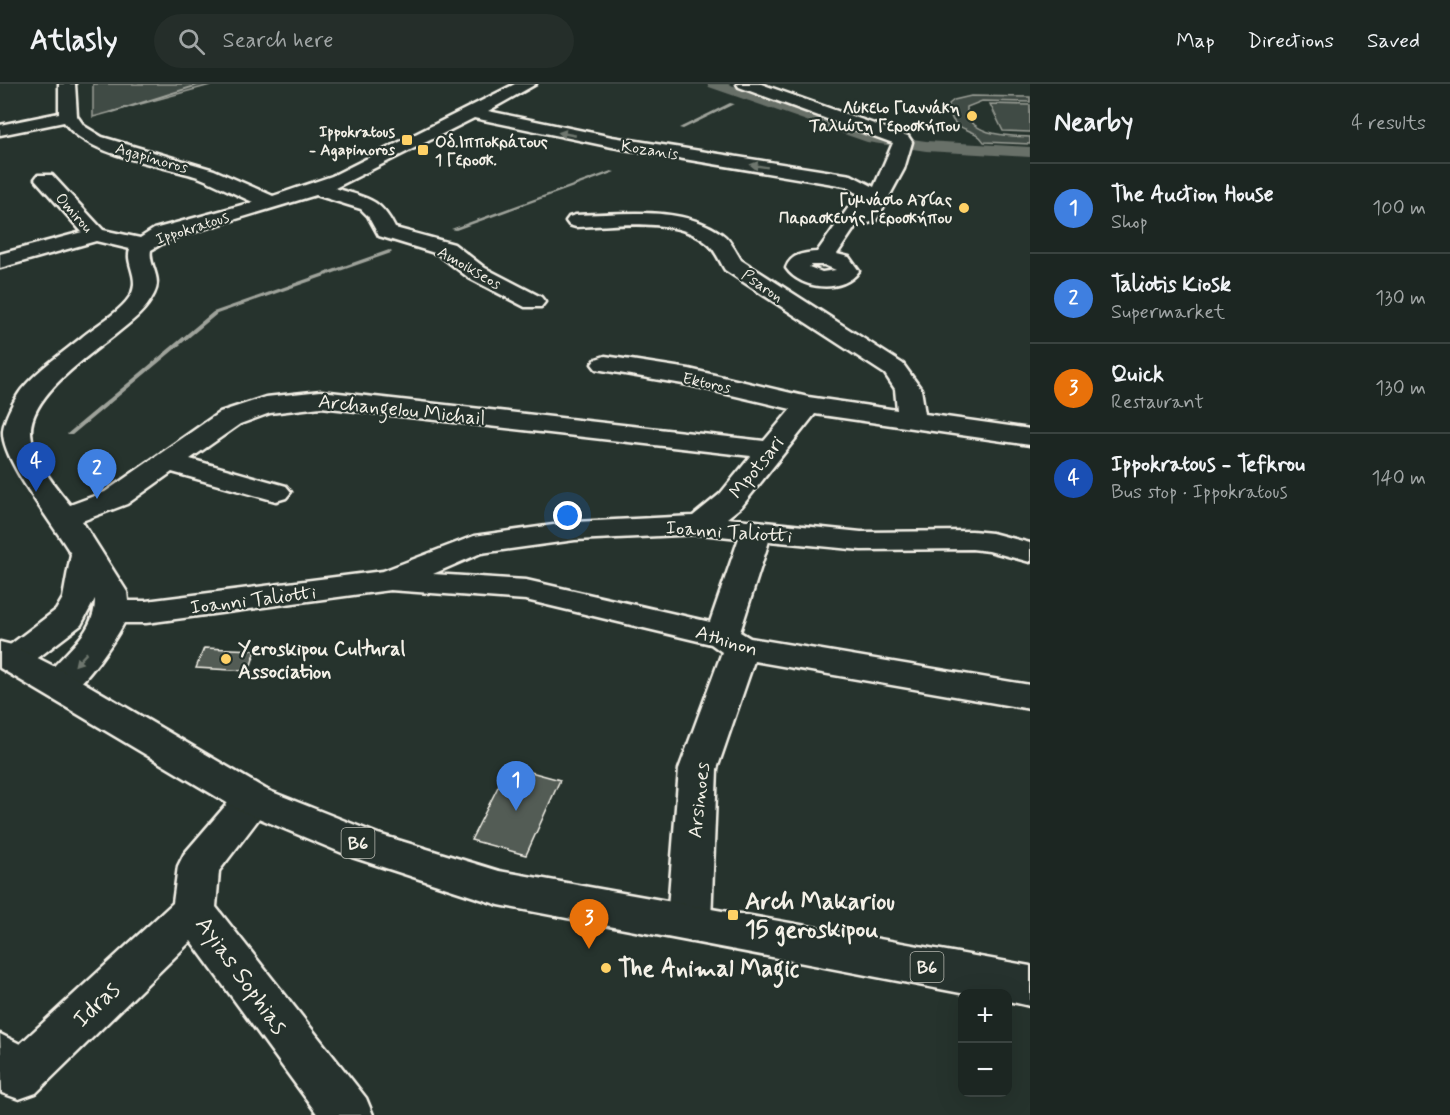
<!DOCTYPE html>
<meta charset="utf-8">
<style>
:root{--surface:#1c2622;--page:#252e2a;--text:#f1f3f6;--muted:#a0a5a5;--line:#3a4340;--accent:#ffd166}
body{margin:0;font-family:Mynerve,sans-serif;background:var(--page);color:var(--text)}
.controls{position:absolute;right:18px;bottom:18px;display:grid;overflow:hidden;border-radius:12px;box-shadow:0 6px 24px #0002}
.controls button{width:54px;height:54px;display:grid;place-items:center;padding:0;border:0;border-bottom:2px solid var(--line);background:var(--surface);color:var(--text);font:30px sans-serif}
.you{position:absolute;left:568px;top:432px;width:21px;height:21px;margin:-15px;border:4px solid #fff;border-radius:50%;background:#1a73e8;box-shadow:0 0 0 9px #1a73e833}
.badge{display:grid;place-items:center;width:39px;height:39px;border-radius:50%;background:var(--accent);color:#fff;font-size:20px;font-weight:700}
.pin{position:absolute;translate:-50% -50px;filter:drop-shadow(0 2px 3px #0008)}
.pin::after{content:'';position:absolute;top:32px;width:21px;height:18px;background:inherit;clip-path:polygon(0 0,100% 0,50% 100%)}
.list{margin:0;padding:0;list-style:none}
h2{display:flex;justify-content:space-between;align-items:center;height:78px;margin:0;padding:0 24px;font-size:26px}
h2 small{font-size:20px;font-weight:400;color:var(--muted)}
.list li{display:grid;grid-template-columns:39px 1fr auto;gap:18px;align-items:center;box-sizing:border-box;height:90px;padding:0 24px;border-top:2px solid var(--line)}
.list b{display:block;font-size:22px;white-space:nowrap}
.list p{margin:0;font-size:20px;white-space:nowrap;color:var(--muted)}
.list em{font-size:20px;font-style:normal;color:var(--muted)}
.icon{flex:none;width:33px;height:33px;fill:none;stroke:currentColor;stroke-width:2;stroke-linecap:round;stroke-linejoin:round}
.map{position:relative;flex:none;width:1030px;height:1031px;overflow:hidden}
header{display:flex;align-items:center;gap:36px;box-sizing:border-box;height:84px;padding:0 30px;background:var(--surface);border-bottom:2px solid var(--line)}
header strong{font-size:28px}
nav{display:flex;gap:33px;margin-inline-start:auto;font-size:21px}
.search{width:420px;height:54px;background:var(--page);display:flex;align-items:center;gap:15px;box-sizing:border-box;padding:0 21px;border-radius:33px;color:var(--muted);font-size:22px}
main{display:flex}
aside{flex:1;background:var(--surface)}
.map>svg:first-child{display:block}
</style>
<header>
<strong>Atlasly</strong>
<div class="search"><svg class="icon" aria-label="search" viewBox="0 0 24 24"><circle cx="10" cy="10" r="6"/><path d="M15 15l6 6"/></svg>Search here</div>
<nav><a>Map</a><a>Directions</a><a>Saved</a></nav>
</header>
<main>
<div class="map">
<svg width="1030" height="1031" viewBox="0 0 1030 1031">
<rect width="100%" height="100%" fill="#26332d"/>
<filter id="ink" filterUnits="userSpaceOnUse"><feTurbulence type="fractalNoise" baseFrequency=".0167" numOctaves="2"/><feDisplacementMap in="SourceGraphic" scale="12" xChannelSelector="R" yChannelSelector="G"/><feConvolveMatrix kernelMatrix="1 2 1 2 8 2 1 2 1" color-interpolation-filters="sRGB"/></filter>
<g filter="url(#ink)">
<g fill="#414b45" stroke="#9a9e96" stroke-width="1.5">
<polygon points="93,0 214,0 93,33"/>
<path d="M 971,12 L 1030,13 L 1030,18 L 982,17 L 967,23 C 965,52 1010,52 1030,53 L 1030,60 L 984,58 C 975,41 949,51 949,20 L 954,16 Z"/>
<polygon points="990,20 1030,21 1030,48 1003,47"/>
</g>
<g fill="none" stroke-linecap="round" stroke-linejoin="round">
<g fill="#9fa39b" fill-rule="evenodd">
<polygon points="198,0 204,0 113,29 109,28"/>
<polygon points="730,19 734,20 683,45 679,44"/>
<polygon points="611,87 615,88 456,146 451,145"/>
<polygon points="389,166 392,168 391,169 217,230 72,351 68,351 67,350 213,228"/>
</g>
<polygon fill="#676f68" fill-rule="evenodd" points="707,0 728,0 870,49 926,57 1030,63 1030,73 926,67 867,58 709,3"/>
</g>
<g fill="#525c55" stroke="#f4f1e8" stroke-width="1.5">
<polygon points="204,564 256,566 249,587 196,584"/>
<polygon points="527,687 560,696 526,771 471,756 503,693 521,697"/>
</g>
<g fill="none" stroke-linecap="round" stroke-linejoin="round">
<g stroke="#f4f1e8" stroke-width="5">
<g id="minor">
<path d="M 59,0 L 75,0 L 77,32 L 84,42 L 102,53 L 214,86 L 273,112 L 332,92 L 515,0 L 536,0 L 488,27 L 612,53 L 851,91 L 874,103 L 893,59 L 739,3 L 737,0 L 761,0 L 908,52 L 912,58 L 904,85 L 878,133 L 875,137 L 868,139 L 860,136 L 837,170 L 849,173 L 859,187 C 843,210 801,206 786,184 C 791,170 804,169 817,168 L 858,110 L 845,102 L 612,63 L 474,34 L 335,104 C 365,114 380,113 395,144 L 454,160 L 485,184 L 541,213 L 545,218 L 541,223 L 525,223 L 469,194 L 438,170 L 379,152 L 368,132 L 361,125 L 316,111 L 170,155 L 151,166 C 148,181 163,193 154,210 C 146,227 131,238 116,250 C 90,271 30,311 31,348 C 32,375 54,401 70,421 L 105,408 L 220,328 L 266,313 L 321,307 L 764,357 L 791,325 L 689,301 L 596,285 L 592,280 L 596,275 L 605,272 L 689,285 L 808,313 L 897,326 L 895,305 L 885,290 L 725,186 C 720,178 715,165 707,159 C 673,132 616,142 576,143 L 569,141 L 566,137 L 569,133 L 576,131 C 622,130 682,121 722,150 C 730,155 736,168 741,176 L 903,280 L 921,305 L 925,330 L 1030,345 L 1030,361 L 815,330 L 742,422 L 727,434 L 861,448 L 972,447 L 992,449 L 1030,459 L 1030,478 L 989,467 L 972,465 L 861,466 L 769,457 L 740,548 L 750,554 L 1030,601 L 1030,625 L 754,577 L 717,685 L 711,837 L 704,850 L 689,855 L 674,850 L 667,837 L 679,685 L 722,568 L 711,560 L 526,516 L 390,506 L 146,539 L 124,539 C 116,555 84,602 68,609 C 60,613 54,611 45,609 L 40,600 C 58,571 96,552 95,515 L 81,541 L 26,583 L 14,587 L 2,583 L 2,567 L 56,526 L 63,514 L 71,470 C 55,442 1,376 3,347 C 4,335 15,314 22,305 C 39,285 61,270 81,254 C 96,241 123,227 132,209 C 139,192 125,179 130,165 L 96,157 L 0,184 L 0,170 L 82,148 L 35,95 L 38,91 L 52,91 L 103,146 L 140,154 L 154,145 L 253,118 C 235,110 216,100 198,93 C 159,80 87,72 64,38 L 0,51 L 0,41 L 59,29 ZM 812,181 L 824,181 L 836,186 L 822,188 L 809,183 ZM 321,323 L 751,372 L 720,410 L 693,432 L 575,438 L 474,452 L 383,487 L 146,517 L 128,517 L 127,508 L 82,437 L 127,420 L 172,388 L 276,417 L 286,414 L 291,408 L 286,402 L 190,375 L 240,340 L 270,329 ZM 701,450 L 739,454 L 710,538 L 526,496 L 433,490 L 481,469 L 575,456 Z"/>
<polygon points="253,701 267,706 273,716 219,787 216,823 366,1014 373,1031 318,1031 191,857 36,1009 19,1015 2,1009 0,950 20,960 173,819 178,782 184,770 239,706"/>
</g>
</g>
<g stroke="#f4f1e8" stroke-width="5">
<polygon id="major" points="0,558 12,561 71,591 267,706 378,750 499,787 1030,882 1030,922 1008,917 1008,910 966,910 499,821 352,773 239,726 0,584"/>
</g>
<use href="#minor" fill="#26332d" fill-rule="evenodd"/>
<use href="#major" fill="#26332d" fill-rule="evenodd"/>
</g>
<defs><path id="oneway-solid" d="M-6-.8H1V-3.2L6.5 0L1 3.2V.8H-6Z" transform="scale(1.5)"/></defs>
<g fill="#6e766e">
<use href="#oneway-solid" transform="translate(567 50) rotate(-169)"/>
<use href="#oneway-solid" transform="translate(759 82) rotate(-171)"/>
<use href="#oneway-solid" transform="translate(81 575) rotate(133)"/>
</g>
</g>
<g fill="#ffd166" stroke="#26332d" stroke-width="2">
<circle cx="972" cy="32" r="6"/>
<rect x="401" y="50" width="12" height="12" rx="3"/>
<rect x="417" y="60" width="12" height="12" rx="3"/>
<circle cx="964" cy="124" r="6"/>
<circle cx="226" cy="575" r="6"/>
<rect x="727" y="825" width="12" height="12" rx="3"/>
<circle cx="606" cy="884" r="6"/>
</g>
<g text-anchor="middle" stroke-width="4.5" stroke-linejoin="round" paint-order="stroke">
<g font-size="16" font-weight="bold" fill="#f4f1e8" stroke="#26332d" text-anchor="end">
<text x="960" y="29">Λύκειο Γιαννάκη<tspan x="960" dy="18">Ταλιώτη Γεροσκήπου</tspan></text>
<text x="395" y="53">Ippokratous<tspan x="395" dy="18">- Agapinoros</tspan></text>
<text x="435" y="63" text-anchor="start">Οδ.Ιπποκράτους<tspan x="435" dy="18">1 Γεροσκ.</tspan></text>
<text x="952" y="121">Γυμνάσιο Αγίας<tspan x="952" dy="18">Παρασκευής Γεροσκήπου</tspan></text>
</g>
<g font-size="16" fill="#f4f1e8" stroke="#26332d">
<text transform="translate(650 65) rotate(9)" y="6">Kozanis</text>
<text transform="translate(152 73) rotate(16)" y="6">Agapinoros</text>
<text transform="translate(75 128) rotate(48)" y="6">Omirou</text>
<text transform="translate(192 143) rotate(-18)" y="6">Ippokratous</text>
<text transform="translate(470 183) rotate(30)" y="6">Amoikseos</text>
<text transform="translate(763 201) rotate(34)" y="6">Psaron</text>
<text transform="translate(707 298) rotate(12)" y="6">Ektoros</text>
</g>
<g fill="#26332d" stroke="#b6b8b0" stroke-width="1.5">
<rect x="341.5" y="744" width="33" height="30" rx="4.5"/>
<rect x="910.5" y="868" width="33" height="30" rx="4.5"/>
</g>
<g font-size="18" font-weight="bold" fill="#f4f1e8">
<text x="358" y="765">B6</text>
<text x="927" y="889">B6</text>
</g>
<g font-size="20" fill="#f4f1e8" stroke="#26332d">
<text transform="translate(402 325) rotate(6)" y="7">Archangelou Michail</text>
<text transform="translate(756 383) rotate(-51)" y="7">Mpotsari</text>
<text transform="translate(729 447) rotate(4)" y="7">Ioanni Taliotti</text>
<text transform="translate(253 515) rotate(-7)" y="7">Ioanni Taliotti</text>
<text transform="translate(727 556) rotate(17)" y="7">Athinon</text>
<text transform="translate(698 716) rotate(-84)" y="7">Arsinoes</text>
</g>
<g font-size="20" font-weight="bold" fill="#f4f1e8" stroke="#26332d" text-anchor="start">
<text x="238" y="571">Yeroskipou Cultural<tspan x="238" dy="23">Association</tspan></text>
</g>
<g font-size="24" font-weight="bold" fill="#f4f1e8" stroke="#26332d" text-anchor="start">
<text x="745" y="825">Arch Makariou<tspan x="745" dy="28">15 geroskipou</tspan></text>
<text x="618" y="892">The Animal Magic</text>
</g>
<g font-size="24" fill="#f4f1e8" stroke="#26332d">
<text transform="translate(242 891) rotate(54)" y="8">Ayias Sophias</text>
<text transform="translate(96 920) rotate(-44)" y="8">Idras</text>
</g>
</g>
</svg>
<div class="controls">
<button>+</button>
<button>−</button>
</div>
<div class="you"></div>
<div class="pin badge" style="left:516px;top:727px;background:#3f7fe0">1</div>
<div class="pin badge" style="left:97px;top:415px;background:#3f7fe0">2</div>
<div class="pin badge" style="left:589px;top:865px;background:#e8710a">3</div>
<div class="pin badge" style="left:36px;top:408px;background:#1a4fb4">4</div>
</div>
<aside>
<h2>Nearby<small>4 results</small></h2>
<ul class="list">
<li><span class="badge" style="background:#3f7fe0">1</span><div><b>The Auction House</b><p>Shop</p></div><em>100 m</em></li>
<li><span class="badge" style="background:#3f7fe0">2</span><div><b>Taliotis Kiosk</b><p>Supermarket</p></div><em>130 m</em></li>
<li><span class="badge" style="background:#e8710a">3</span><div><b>Quick</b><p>Restaurant</p></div><em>130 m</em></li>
<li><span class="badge" style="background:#1a4fb4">4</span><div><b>Ippokratous - Tefkrou</b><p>Bus stop · Ippokratous</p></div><em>140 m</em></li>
</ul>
</aside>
</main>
